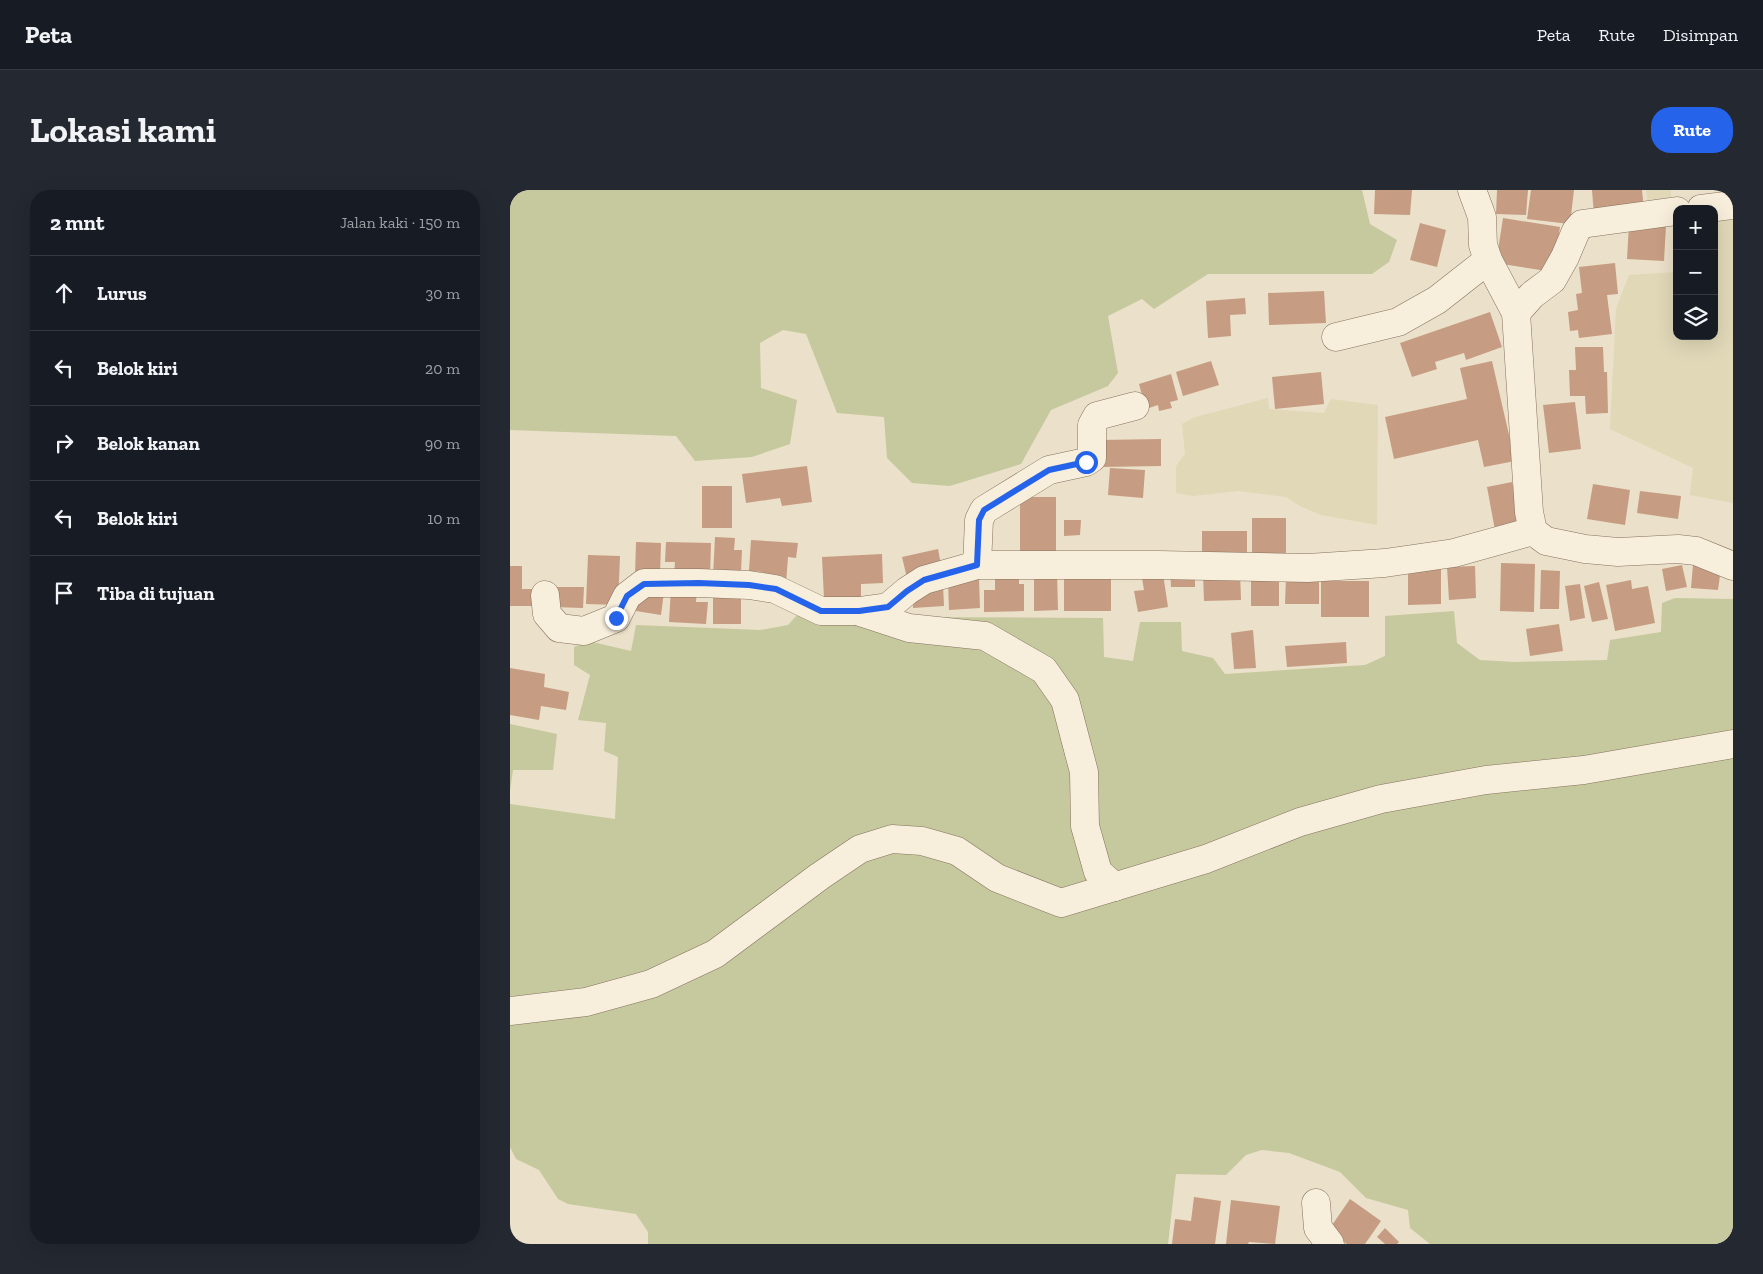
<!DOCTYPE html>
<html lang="id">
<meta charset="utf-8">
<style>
:root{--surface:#171b24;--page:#242831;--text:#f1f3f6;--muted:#9ea1a6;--line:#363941;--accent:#2563eb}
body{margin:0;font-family:"Zilla Slab",serif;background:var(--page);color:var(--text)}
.controls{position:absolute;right:15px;top:15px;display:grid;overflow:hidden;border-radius:10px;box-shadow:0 5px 20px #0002}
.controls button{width:45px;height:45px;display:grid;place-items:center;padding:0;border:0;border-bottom:1px solid var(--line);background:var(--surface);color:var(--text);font:25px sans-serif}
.stop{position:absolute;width:15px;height:15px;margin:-11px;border:4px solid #2563eb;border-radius:50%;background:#fff}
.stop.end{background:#2563eb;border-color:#fff;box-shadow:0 1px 5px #0008}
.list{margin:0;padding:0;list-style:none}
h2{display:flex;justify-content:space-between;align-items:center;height:65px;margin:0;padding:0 20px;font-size:21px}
h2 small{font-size:16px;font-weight:400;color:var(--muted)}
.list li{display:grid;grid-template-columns:32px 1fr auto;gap:15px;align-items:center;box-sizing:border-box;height:75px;padding:0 20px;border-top:1px solid var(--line)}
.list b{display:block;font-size:19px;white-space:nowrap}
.list em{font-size:16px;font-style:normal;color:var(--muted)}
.icon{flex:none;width:28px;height:28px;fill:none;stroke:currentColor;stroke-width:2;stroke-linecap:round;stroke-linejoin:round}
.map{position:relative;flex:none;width:1223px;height:1054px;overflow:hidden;border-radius:20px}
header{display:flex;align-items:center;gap:30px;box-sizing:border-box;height:70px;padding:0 25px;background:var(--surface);border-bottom:1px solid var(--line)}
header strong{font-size:24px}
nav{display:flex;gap:28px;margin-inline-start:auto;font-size:18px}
.intro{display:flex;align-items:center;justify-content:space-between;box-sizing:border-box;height:120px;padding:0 30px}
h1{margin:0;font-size:35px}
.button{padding:12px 22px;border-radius:20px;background:var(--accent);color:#fff;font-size:18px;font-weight:700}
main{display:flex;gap:30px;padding:0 30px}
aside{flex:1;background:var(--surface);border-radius:20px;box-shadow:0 5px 20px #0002}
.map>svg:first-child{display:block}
</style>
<header>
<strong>Peta</strong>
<nav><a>Peta</a><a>Rute</a><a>Disimpan</a></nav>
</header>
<div class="intro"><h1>Lokasi kami</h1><a class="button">Rute</a></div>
<main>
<aside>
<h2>2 mnt<small>Jalan kaki · 150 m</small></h2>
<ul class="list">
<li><svg class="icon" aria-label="ahead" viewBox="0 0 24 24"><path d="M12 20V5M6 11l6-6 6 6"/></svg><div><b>Lurus</b></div><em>30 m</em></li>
<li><svg class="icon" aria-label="left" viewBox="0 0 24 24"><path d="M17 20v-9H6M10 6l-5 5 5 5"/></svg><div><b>Belok kiri</b></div><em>20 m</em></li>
<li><svg class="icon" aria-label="right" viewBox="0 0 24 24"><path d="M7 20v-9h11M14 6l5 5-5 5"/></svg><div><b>Belok kanan</b></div><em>90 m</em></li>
<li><svg class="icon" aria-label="left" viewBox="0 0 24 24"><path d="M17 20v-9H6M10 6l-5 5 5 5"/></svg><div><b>Belok kiri</b></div><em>10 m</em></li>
<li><svg class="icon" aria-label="arrive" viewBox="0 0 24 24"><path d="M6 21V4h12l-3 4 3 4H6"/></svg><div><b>Tiba di tujuan</b></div></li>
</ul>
</aside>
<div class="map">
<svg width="1223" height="1054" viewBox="0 0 1223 1054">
<rect width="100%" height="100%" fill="#ebe0c9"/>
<g fill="#e0d8b7">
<polygon points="1136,0 1161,0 1161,7 1138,13"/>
<polygon points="1223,22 1223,313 1180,305 1183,278 1100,239 1106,119 1119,85 1167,82 1167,146 1204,146 1204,25"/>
<polygon points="758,208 759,219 814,223 821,209 868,215 867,335 811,325 790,316 776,307 728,301 683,306 666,303 666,276 675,264 672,234 685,227"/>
</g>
<g fill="#c5c99d">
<polygon points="0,0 852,0 860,34 887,50 879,72 862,84 698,84 644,119 632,109 598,126 608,183 598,196 541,220 511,274 440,296 402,293 377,268 374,227 327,223 296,144 273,140 250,153 251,198 287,210 280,254 242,267 185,271 166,246 0,240"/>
<polygon points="1165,408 1223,409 1223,1054 920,1054 900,1038 898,1020 856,1008 830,982 779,963 752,960 736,965 716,985 666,984 658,1054 138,1054 138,1042 126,1024 58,1014 48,1009 29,980 6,969 0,957 0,614 105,629 108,567 94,561 96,533 68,530 80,485 64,475 64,457 78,451 121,461 126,435 250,440 278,435 290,422 393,427 593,428 594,467 623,471 630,432 671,432 672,461 703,468 715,484 855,475 875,466 875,426 944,421 947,453 970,470 1004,472 1097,470 1100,450 1151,442 1152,413"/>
<polygon points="0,534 47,544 43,580 3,580 0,601"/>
</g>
<g fill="#c69c82">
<polygon points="865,0 902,0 900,25 864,24"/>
<polygon points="987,0 1018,0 1016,25 986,24"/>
<polygon points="1021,0 1064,0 1060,34 1017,29"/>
<polygon points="1082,0 1132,0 1134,19 1084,25"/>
<polygon points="993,28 1050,37 1043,82 986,73"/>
<polygon points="910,33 936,40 927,77 900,70"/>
<polygon points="1119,34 1156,36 1154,71 1117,69"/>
<polygon points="1105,73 1108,104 1097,105 1102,144 1069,148 1068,140 1060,141 1058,122 1068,120 1066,104 1072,103 1069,77"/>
<polygon points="814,101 816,133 759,135 758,103"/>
<polygon points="735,108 736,124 720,125 721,146 698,148 696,111"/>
<polygon points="980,122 992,157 956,170 954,163 925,172 927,179 902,187 890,153"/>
<polygon points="1065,157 1093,157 1094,182 1097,182 1098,223 1076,224 1075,206 1060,206 1059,180 1066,180"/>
<polygon points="701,171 709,195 673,206 666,182"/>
<polygon points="982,171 1005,271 974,277 968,250 884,269 875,227 957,209 950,178"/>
<polygon points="811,182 814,214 765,219 762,187"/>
<polygon points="661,184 668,210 660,212 662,218 649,221 648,215 636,219 629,194"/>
<polygon points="1065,212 1071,259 1039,263 1033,215"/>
<polygon points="651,249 651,276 590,277 590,250"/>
<polygon points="297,276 302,312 272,316 270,308 236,313 232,284"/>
<polygon points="600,278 635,280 633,308 598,305"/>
<polygon points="1002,292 1011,335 985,340 977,297"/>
<polygon points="1083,294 1120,300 1115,335 1077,329"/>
<rect x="192" y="296" width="30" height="42"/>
<polygon points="1130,301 1171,306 1168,329 1127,323"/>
<rect x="510" y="307" width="36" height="58"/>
<polygon points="742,328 776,328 776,369 742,368"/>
<polygon points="554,330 571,330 570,345 554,346"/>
<rect x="692" y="341" width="45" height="29"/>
<polygon points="205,347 225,348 224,360 232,360 231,382 203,386"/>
<polygon points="241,350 288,353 286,368 278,367 276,394 252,392 253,382 239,381"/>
<polygon points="126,352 151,353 150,386 125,386"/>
<polygon points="156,352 201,353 200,387 164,386 165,372 155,372"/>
<polygon points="428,359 432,380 397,388 392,367"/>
<polygon points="372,364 373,393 351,394 351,407 314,409 312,367"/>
<polygon points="78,365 110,366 108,415 76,414"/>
<polygon points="991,373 1025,374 1024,422 990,421"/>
<polygon points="1172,375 1177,397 1156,401 1152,379"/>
<polygon points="1183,375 1211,378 1208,400 1181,398"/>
<polygon points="0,376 12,376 12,399 25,399 25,416 0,416"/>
<polygon points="965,376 966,408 939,410 937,377"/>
<polygon points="685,377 685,397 661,397 660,378"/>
<polygon points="898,377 931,377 931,414 898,415"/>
<polygon points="485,380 509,380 509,394 514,394 514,421 474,422 474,400 485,400"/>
<polygon points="1031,380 1050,381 1049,419 1030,419"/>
<polygon points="554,381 581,381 581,389 601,389 601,421 554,421"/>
<polygon points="524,382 547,382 548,420 524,421"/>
<polygon points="730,383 731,410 694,411 693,384"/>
<polygon points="653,384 658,417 628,422 624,401 634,400 632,388"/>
<rect x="741" y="387" width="28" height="29"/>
<polygon points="776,388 809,388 809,414 775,414"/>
<polygon points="469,389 470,418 439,420 438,391"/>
<polygon points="1121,390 1122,399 1138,396 1145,433 1105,441 1096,395"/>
<rect x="811" y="391" width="48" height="36"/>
<polygon points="1089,392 1098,429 1082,432 1074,396"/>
<polygon points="1070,394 1075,428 1060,431 1055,396"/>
<polygon points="433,395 434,416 403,418 402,397"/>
<polygon points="43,397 74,397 73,418 43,417"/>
<polygon points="161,398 187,399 186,412 198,412 196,434 159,432"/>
<polygon points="129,399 154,402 151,425 126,421"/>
<rect x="203" y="402" width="28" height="32"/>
<polygon points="1049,434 1053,461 1020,466 1016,439"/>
<polygon points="743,440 746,478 724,479 721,443"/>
<polygon points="836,452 837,473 777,477 775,456"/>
<polygon points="0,478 35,484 34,497 59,502 56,520 31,516 29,530 0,525"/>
<polygon points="684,1007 711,1011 705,1054 662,1054 665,1029 681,1031"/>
<polygon points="840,1009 871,1031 855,1054 837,1054 818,1041"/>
<polygon points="721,1010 770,1016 765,1054 739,1052 738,1054 716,1054"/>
<polygon points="875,1038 889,1052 887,1054 875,1054 867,1047"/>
</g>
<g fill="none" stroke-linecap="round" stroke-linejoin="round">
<g stroke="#86725f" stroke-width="29">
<g id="minor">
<polyline points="962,0 972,27 973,55 978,70 1006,123 1019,322 1023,341 1036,351 1075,359 1108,362 1168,359 1186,361 1223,376"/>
<polyline points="1191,19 1223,15"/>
<polyline points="1006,123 1022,105 1042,90 1055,67 1066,41 1072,34 1167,21"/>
<polyline points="826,147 888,132 927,110 978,70"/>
<polyline points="467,375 469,330 474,320 539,280 576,272 582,268 582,235 587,226 625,216"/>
<polyline points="35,405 37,424 49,438 74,441 106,428 117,406 134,393 189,393 239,395 265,399 311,421 349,421 378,417 397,401 414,390 467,375 649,375 798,378 875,373 944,363 1023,341"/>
<polyline points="350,422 399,438 475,446 534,480 555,510 574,582 575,636 588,682 605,697"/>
<polyline points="0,821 76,812 141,794 205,764 310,686 350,659 382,649 412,651 447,661 487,688 551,713 696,669 790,632 871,609 976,590 1074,580 1223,554"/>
<polyline points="806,1013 808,1038 820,1054"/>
</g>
</g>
<use href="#minor" stroke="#f7eedc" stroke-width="28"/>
</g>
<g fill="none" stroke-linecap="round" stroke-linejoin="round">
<polyline stroke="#2563eb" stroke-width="6" points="106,428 117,406 134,394 189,393 239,395 266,399 311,421 349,421 378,417 397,401 414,390 467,375 469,330 474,320 539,280 576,272"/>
</g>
</svg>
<div class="controls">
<button>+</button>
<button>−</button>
<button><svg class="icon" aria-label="layers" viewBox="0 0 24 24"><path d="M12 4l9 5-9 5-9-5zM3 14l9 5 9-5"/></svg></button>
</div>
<div class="stop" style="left:576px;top:272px"></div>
<div class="stop end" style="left:106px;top:428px"></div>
</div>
</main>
